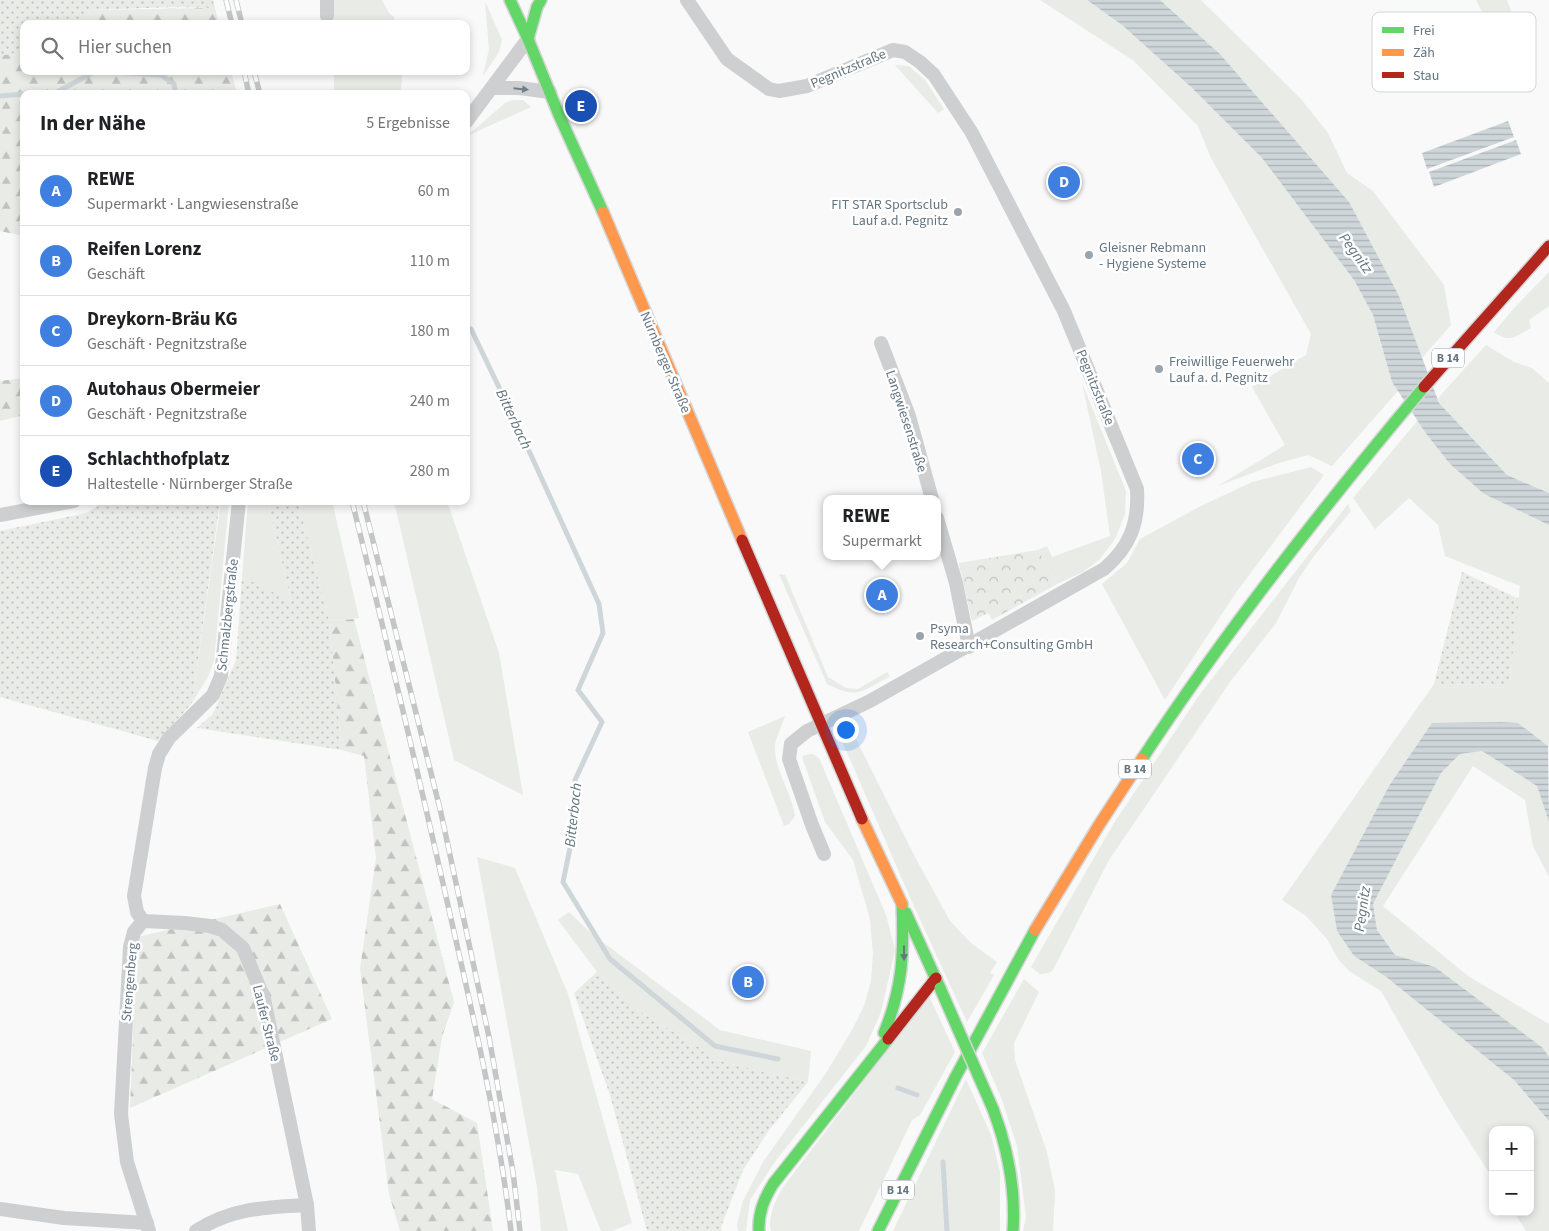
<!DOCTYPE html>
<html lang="de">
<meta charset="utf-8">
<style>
:root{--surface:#fff;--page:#f6f6f6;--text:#202124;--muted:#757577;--line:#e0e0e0;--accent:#565c61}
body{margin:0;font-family:"Source Sans 3",sans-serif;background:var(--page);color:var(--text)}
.controls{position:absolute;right:15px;bottom:15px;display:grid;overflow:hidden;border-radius:10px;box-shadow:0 2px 8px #0003}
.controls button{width:45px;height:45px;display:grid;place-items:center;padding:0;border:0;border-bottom:1px solid var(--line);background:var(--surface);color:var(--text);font:25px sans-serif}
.you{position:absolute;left:845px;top:729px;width:18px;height:18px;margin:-12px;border:4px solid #fff;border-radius:50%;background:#1a73e8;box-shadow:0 0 0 8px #1a73e833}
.badge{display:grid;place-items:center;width:32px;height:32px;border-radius:50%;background:var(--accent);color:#fff;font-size:16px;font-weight:700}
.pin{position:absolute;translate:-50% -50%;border:2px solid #fff;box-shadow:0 1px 5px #0006}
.popup{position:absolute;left:823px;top:495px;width:118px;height:65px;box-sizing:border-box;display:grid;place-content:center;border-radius:10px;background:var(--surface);filter:drop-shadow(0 1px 4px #0005);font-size:16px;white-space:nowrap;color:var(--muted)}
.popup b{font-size:19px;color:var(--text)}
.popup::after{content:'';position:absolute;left:50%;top:100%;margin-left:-10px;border:10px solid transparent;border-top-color:var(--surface)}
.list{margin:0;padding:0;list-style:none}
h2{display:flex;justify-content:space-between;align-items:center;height:65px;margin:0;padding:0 20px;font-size:21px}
h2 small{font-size:16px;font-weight:400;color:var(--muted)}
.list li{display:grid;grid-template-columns:32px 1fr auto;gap:15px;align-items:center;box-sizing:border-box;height:70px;padding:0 20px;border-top:1px solid var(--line)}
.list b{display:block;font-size:19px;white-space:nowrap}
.list p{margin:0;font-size:16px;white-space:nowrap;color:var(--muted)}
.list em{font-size:16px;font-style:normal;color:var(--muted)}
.icon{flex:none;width:28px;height:28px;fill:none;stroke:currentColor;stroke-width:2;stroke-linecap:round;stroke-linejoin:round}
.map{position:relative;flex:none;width:1549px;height:1231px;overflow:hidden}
.search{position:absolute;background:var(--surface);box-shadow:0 2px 8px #0003;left:20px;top:20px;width:450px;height:55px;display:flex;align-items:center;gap:12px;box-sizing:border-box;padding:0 18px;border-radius:10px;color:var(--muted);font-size:19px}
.panel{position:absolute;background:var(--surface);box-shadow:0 2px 8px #0003;left:20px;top:90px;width:450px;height:415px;border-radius:10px}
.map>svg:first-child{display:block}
</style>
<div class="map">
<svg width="1549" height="1231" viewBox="0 0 1549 1231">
<defs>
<pattern id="forest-firs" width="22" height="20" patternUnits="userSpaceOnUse" patternTransform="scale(1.25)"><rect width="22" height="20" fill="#e8ebe6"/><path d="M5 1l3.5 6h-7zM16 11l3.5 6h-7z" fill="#c0c3c0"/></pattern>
<pattern id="park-crowns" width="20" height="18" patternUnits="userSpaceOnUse" patternTransform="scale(1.25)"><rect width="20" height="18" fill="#e8ebe6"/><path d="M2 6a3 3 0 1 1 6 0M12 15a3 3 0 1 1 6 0" fill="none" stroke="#c0c3c0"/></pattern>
<pattern id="garden-dots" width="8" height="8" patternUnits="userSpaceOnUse" patternTransform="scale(1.25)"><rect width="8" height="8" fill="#e8ebe6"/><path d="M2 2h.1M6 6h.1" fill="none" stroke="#c0c3c0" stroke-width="1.8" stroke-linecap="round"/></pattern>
<pattern id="water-rules" width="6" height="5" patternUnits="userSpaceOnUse" patternTransform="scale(1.25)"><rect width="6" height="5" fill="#ced6d9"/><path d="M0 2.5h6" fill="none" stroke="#abb2b5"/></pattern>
</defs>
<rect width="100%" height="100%" fill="#f9f9f9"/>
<g fill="#e8ebe6">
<polygon points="333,0 382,0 389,13 394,17 395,24 334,24"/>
<polygon points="1040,0 1087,0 1122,25 1191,87 1262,158 1354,280 1373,315 1392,382 1398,391 1332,466 1308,455 1276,464 1218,486 1285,445 1252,387 1306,355 1311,334 1211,158 1198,126 1134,61"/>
<polygon points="1160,0 1201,0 1301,99 1328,133 1347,173 1373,191 1444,285 1451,325 1422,358 1399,296 1281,124 1220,54"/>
<polygon points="1476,0 1507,0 1511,11 1488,24"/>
<polygon points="485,1 502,40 499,52 483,76 489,49"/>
<polygon points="895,65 909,66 925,80 944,109 938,113"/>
<polygon points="334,71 401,71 402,82 400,94 381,92 334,94"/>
<polygon points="512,100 523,100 531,107 467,136 505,103"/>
<path d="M 1549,272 L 1549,306 L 1529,320 L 1531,328 C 1516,336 1510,344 1494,332 L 1515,307 Z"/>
<polygon points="1486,345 1514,362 1532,368 1549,383 1549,493 1507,475 1439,403 1438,398"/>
<polygon points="1082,383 1126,491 1125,514 1115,539 1100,559 1083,572 1057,584 1038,550 1047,546 1052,557 1110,536 1101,471"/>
<polygon points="1418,420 1450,464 1484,494 1549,525 1549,747 1518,723 1389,786 1331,895 1337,931 1354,956 1385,976 1514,1080 1549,1121 1549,1231 1526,1231 1514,1212 1530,1212 1530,1130 1493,1130 1493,1179 1446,1105 1381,991 1349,971 1338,959 1327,939 1306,916 1282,900 1434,684 1509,685 1520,586 1445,556 1438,525 1409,498 1375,529 1353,498"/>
<polygon points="1311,467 1324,475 1235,594 1165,700 1102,584 1127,563 1140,539 1199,507 1252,482"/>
<polygon points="221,501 229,501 214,661 208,677 192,703"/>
<polygon points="248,501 268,501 291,602 242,577"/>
<polygon points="298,501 332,501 359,618 329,621"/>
<polygon points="394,501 447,501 499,653 523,795 454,760"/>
<polygon points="1348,504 1351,511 1314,556 1299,578 1276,623 1230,682 1109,860 1053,970 1049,973 1040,974 1031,967 1114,823 1200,694"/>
<path d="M 779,574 L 785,575 L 828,677 L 846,688 L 858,689 L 887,672 L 890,676 C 863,691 857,700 827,684 Z"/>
<path d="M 785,716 C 782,726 774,740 775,750 C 776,773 792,793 795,816 L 789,824 L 784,826 L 748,732 Z"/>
<polygon points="848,723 915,857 950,921 971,943 997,962 990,973 994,975 967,1022 913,904 842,741"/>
<polygon points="1482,751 1537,786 1549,822 1549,877 1533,846 1525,800 1473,766 1383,906 1468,976 1549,1024 1549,1057 1543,1048 1435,967 1395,955 1377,930 1373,904 1441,773 1460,754"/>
<polygon points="813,754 819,758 886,915 895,950 881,1012 866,1046 774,1163 750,1200 746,1231 738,1231 737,1224 743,1201 763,1162 826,1073 852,1030 864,1006 871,981 873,954 870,919 853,860 825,822 802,757 804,755"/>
<polygon points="477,857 515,868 568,994 632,1223 612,1231 601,1231 578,1174 555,1170 568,1231 541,1231 537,1187"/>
<polygon points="569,912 592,934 720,1030 811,1051 808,1082 723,1062 639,1011 597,972 558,920"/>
<polygon points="1024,979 1039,992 1014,1043 1015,1060 1047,1152 1055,1191 1053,1231 1023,1231 1026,1217 1017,1146 1002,1100 982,1053"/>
<path d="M 929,996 L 955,1052 L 920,1115 L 912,1120 L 859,1231 L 771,1231 C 767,1217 776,1200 783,1187 Z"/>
<polygon points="966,1079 991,1135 1000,1172 1000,1231 893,1231"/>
</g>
<g fill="url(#forest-firs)">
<polygon points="215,8 219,24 79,24 91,10"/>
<polygon points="24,51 24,71 231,71 237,94 24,94 24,236 0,231 0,56"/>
<polygon points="24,378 24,415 0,421 0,381"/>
<polygon points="354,619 454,1002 442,1037 432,1099 477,1123 493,1231 400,1231 389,1194 360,969 376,858 364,756 342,750 329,621"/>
<polygon points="280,904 332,1019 130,1108 137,937"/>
</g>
<polygon fill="url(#park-crowns)" points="1038,550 1057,584 992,620 988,613 972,621 959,563"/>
<g fill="url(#garden-dots)">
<polygon points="0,0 213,0 215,8 173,7 91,10 79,24 24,24 24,51 0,56"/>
<polygon points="106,501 220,501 192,703 158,741 0,697 0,531 86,513"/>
<polygon points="268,501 298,501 329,621 342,750 197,728 213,714 236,660 242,577 291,601"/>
<polygon points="1462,572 1519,599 1509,685 1434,684"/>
<polygon points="597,972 639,1011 723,1062 808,1082 769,1130 743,1170 721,1227 722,1231 647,1231 610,1095 574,993"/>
</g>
<g fill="url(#water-rules)">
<polygon points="1087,0 1160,0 1220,54 1349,202 1399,296 1439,403 1507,475 1549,493 1549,525 1484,494 1450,464 1425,432 1392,382 1373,315 1354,280 1262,158 1191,87 1122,25"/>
<polygon points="1508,121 1514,137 1427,169 1422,153"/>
<polygon points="1516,140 1521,154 1434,187 1429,172"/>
<polygon points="1501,722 1518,723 1548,746 1549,822 1537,786 1482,751 1460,754 1441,773 1373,904 1377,930 1395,955 1435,967 1543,1048 1549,1057 1549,1121 1514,1080 1385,976 1354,956 1337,931 1331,895 1389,786 1432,723"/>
</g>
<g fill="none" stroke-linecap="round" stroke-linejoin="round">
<g stroke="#ced6d9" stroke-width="5">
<polyline points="39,94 55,93 96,71 161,75 174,84 176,94"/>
<polyline points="0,96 24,94"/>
<polyline points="466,327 471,329 519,429 599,604 603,633 578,690 602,722 575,780 574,829 563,882 610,959 715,1046 778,1059"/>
<polyline points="898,1088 917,1095"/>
<polyline points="943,1162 947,1231"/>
</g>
<g stroke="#d5d6d7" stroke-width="14">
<g id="fast">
<polyline points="510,0 528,39 559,115 603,212"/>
<polyline points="528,39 537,7 541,0"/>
<path d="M 1142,759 C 1227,629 1324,506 1424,387"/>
<polyline points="906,913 940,988"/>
<path d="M 884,1033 C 903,987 904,953 902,904"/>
<path d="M 993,1109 C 1008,1149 1016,1188 1013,1231"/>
<path d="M 759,1231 C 758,1213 764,1199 773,1184 L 888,1039"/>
<polyline points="878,1231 956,1076 1035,930"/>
</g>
</g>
<g stroke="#d5d6d7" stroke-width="14">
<g id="slow">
<polyline points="603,212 742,540"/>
<polyline points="862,819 902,904"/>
<polyline points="1035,930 1099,825 1142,759"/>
</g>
</g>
<g stroke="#d5d6d7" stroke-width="14">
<g id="jam">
<polyline points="1424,387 1549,246"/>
<polyline points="742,540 862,819"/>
<polyline points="888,1039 936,978"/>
</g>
</g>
<g stroke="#cecfd0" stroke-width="14">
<polyline points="327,0 327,16"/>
<path d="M 687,0 L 727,59 L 769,89 L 779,91 L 807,86 L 893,50 L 905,52 L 920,62 L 934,75 L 972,133 L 1064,311 L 1137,489 C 1139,523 1130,547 1104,569 L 870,701 L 807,731 L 791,744 L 789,759 L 812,825 L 824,854"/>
<polyline points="493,88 519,88 550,92"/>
<polyline points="466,122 528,39"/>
<polyline points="881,343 909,416 932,499"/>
<polyline points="0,515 74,501"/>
<polyline points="937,518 956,583 969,647"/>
<polyline points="143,921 185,923 210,926 222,930 243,948 264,999 307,1205 309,1231"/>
<polyline points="0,1209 64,1218 147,1223"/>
<polyline points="149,1231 127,1162 121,1114 130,947 134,932 143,921 137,912 134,896 155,768 159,754 169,738 213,695 221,676 239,501"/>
<path d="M 196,1231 C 232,1208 266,1207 307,1205"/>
</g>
<use href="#fast" stroke="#63d668" stroke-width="11"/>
<use href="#slow" stroke="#ff974d" stroke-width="11"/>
<use href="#jam" stroke="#b3261e" stroke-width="11"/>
<g stroke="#c3c5c6" stroke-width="5.5">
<g id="rail">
<polyline points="226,0 232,24"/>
<polyline points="236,0 242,24"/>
<polyline points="244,71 249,94"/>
<polyline points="254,71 260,94"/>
<path d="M 352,501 C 385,634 417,768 447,901 C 472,1011 498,1120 511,1231"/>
<polyline points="363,501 441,813 489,1037 513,1172 520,1231"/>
</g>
</g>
<use href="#rail" stroke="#fff" stroke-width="4" stroke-dasharray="11" stroke-linecap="butt"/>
<g stroke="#d5d6d7" stroke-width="14" stroke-linecap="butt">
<polyline id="fast-bridge" points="940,988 993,1109"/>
</g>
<use href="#fast-bridge" stroke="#63d668" stroke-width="11"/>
</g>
<defs><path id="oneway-solid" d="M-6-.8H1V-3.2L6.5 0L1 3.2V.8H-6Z" transform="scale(1.25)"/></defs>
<use fill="#707f8b" href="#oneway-solid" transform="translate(521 89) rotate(6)"/>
<use fill="#657683" href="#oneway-solid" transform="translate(904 953) rotate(90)"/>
<g fill="#99a4ac" stroke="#fff" stroke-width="2">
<circle cx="958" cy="212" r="5"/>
<circle cx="1089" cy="255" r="5"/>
<circle cx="1159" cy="369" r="5"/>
<circle cx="920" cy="636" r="5"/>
</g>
<g text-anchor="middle" stroke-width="5" stroke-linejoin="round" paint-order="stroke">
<g fill="#fff" stroke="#939fa8" stroke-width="1">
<rect x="1432" y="348.5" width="32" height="19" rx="4"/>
<rect x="1119" y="759.5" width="32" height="19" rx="4"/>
<rect x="882" y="1180.5" width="32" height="19" rx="4"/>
</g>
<g font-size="12" font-weight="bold" fill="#657683">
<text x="1448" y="362">B 14</text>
<text x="1135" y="773">B 14</text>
<text x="898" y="1194">B 14</text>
</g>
<g font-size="14" fill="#657683" stroke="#fff">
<text transform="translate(848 68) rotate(-23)" y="5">Pegnitzstraße</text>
<text transform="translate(666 362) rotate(67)" y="5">Nürnberger Straße</text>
<text transform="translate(1096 387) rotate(68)" y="5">Pegnitzstraße</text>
<text transform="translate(907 421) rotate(72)" y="5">Langwiesenstraße</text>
<text transform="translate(227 615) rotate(-84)" y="5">Schmalzbergstraße</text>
<text transform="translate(129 982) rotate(-85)" y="5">Strengenberg</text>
<text transform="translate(267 1023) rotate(76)" y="5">Laufer Straße</text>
</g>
<g font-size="14" fill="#657683" stroke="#fff" text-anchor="start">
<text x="948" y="209" text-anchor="end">FIT STAR Sportsclub<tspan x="948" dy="16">Lauf a.d. Pegnitz</tspan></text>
<text x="1099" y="252">Gleisner Rebmann<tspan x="1099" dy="16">- Hygiene Systeme</tspan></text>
<text x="1169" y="366">Freiwillige Feuerwehr<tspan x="1169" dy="16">Lauf a. d. Pegnitz</tspan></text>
<text x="930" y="633">Psyma<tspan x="930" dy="16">Research+Consulting GmbH</tspan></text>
</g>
<g font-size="15" font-style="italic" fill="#60757c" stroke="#fff">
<text transform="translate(1356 253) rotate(54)" y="5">Pegnitz</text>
<text transform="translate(514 419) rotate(65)" y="5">Bitterbach</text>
<text transform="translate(573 815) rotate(-84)" y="5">Bitterbach</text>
<text transform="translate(1362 909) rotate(-82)" y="5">Pegnitz</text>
</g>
</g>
<rect x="1372" y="12" width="164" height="80" rx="8" fill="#fff" stroke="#d1d6da" stroke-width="1"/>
<rect x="1382" y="27" width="22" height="6" fill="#63d668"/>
<rect x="1382" y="49" width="22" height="7" fill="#ff974d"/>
<rect x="1382" y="72" width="22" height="6" fill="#b3261e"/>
<g font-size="14" fill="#657683">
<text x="1413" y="35">Frei</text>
<text x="1413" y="57">Zäh</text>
<text x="1413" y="80">Stau</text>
</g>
</svg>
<div class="controls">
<button>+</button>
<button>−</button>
</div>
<div class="you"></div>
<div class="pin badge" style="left:882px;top:595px;background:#3f7fe0">A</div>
<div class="popup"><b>REWE</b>Supermarkt</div>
<div class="pin badge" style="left:748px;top:982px;background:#3f7fe0">B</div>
<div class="pin badge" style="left:1198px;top:459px;background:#3f7fe0">C</div>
<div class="pin badge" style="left:1064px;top:182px;background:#3f7fe0">D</div>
<div class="pin badge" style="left:581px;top:106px;background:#1a4fb4">E</div>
<div class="search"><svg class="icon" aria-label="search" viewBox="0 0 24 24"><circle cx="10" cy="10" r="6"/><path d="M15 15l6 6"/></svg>Hier suchen</div>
<section class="panel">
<h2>In der Nähe<small>5 Ergebnisse</small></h2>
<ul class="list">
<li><span class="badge" style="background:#3f7fe0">A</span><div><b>REWE</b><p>Supermarkt · Langwiesenstraße</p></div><em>60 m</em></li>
<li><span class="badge" style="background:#3f7fe0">B</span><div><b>Reifen Lorenz</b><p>Geschäft</p></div><em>110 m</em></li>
<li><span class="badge" style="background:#3f7fe0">C</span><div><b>Dreykorn-Bräu KG</b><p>Geschäft · Pegnitzstraße</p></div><em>180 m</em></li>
<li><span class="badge" style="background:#3f7fe0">D</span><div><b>Autohaus Obermeier</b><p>Geschäft · Pegnitzstraße</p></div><em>240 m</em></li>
<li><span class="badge" style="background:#1a4fb4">E</span><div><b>Schlachthofplatz</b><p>Haltestelle · Nürnberger Straße</p></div><em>280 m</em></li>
</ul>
</section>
</div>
